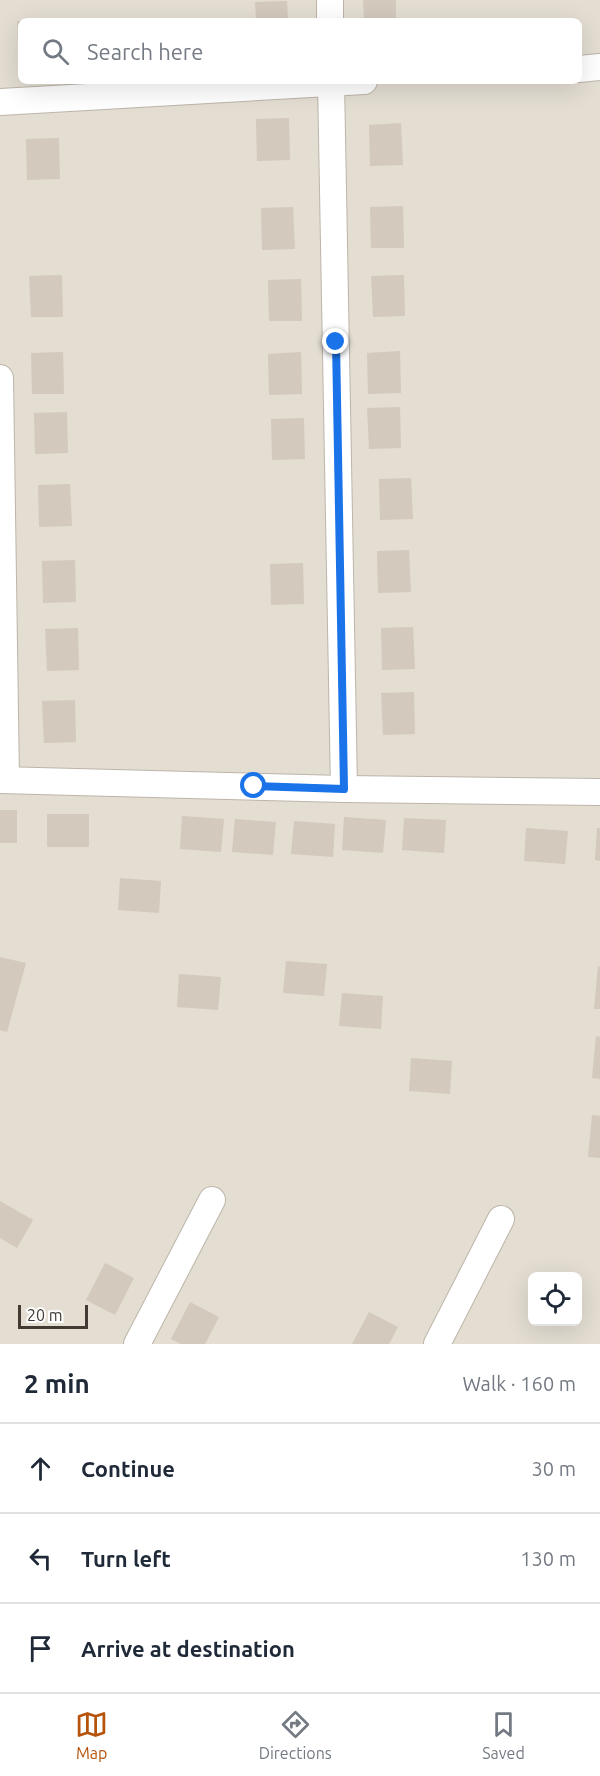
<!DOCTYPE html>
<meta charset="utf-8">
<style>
:root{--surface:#fff;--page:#f2f2f3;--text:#1f2937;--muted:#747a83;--line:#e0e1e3;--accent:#b45309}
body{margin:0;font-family:Ubuntu,sans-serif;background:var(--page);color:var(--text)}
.controls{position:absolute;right:18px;bottom:18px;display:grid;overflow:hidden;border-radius:9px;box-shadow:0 6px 24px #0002}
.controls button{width:54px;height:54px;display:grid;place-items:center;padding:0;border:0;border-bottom:2px solid var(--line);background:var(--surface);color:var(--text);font:30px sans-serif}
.scale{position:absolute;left:18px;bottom:15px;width:70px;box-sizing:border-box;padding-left:6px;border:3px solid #413b34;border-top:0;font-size:16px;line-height:21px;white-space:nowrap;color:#413b34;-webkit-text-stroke:4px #fff;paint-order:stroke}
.stop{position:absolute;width:18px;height:18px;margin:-14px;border:4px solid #1a73e8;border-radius:50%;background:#fff}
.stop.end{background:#1a73e8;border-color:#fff;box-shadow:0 2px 6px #0008}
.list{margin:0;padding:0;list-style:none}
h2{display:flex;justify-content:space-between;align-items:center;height:78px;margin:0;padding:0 24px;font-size:26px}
h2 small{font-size:20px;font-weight:400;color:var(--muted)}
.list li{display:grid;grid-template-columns:39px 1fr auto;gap:18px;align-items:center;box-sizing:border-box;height:90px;padding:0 24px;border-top:2px solid var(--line)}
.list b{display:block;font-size:22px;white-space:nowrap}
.list em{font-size:20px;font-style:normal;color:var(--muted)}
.icon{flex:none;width:33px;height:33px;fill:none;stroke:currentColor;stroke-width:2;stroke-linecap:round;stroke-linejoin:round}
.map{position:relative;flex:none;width:600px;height:1344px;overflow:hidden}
.search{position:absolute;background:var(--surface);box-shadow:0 6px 24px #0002;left:18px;right:18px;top:18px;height:66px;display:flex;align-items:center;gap:15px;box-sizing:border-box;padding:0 21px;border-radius:9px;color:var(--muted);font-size:22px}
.sheet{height:348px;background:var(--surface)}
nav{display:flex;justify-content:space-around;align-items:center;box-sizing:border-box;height:84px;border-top:2px solid var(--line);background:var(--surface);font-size:16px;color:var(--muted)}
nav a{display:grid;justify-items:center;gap:3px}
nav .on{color:var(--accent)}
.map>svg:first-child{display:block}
</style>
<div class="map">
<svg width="600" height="1344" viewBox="0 0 600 1344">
<rect width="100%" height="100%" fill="#f0ebe3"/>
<path fill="#e3ddd2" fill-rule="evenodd" d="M 0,0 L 600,0 L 600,1344 L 0,1344 ZM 21,21 L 579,21 L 579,81 L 21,81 ZM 532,1276 L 578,1276 L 578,1322 L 532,1322 Z"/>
<g fill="#d3c9bd">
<polygon points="363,0 396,0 396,21 364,21"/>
<polygon points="287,1 288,21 256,21 255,2"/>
<polygon points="17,21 21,21 21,63 19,63"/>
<polygon points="289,118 290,160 257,161 256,119"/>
<polygon points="401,123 403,165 370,166 369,125"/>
<polygon points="59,138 60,179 27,180 26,139"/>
<polygon points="403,206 404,248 371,248 370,207"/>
<polygon points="293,207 295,249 262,250 261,208"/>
<polygon points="62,275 63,317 31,317 29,276"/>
<polygon points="404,275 405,316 373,317 371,276"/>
<polygon points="301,279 302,321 269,321 268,280"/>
<polygon points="400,351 401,393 368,394 367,353"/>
<polygon points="63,352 64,394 32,394 31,353"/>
<polygon points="301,352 302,394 269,395 268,354"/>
<polygon points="400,407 401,448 369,449 367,408"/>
<polygon points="67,412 68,453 35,454 34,413"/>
<polygon points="304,418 305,459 272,460 271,419"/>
<polygon points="411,478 413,519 380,520 379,479"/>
<polygon points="70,484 72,526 39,527 38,485"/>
<polygon points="409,550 411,592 378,593 377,551"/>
<polygon points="75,560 76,602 43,603 42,561"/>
<polygon points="303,563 304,604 271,605 270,564"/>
<polygon points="413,627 415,669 382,670 381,628"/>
<polygon points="78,628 79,670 47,671 45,629"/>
<polygon points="414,692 415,734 383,735 381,693"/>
<polygon points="75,700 76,742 44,743 42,701"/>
<rect x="0" y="810" width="17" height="33"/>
<rect x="47" y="814" width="42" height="33"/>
<polygon points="182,816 224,819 221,852 180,849"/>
<polygon points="344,817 386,820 383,853 342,850"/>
<polygon points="404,818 446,820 444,853 402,850"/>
<polygon points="235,819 276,822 273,855 232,852"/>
<polygon points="294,821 335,824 333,857 291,854"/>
<polygon points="526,828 568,831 565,864 524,861"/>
<polygon points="597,828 600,828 600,861 595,860"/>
<polygon points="120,878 161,881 159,913 118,910"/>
<polygon points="0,957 26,963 7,1032 0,1030"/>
<polygon points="286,961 327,964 324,996 283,993"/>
<polygon points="598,966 600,967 600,1009 594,1009"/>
<polygon points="179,974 221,977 218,1010 177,1007"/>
<polygon points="342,993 383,996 381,1029 339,1026"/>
<polygon points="596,1036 600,1037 600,1079 592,1078"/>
<polygon points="411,1058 452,1061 450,1094 409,1091"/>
<polygon points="592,1115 600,1116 600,1158 588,1157"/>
<polygon points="0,1201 33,1220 17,1248 0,1238"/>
<polygon points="105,1263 134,1278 115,1315 86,1300"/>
<polygon points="190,1302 219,1317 205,1344 181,1344 171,1339"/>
<polygon points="369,1312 398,1327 389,1344 352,1344"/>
</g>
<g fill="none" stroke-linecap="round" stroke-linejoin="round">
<g stroke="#bdb5aa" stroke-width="28">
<g id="minor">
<polyline points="330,0 330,21"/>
<polyline points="579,69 600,67"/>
<polyline points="331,81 344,789"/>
<polyline points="0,102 364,81"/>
<polyline points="0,378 6,780"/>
<polyline points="0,780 344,789 600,792"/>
<polyline points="137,1344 212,1200"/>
<polyline points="437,1344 501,1219"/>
</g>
</g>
<use href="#minor" stroke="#fff" stroke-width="26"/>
</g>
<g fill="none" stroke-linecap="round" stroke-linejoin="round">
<polyline stroke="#1a73e8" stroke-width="8" points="254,786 344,789 336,342"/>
</g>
</svg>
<div class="controls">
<button><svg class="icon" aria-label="locate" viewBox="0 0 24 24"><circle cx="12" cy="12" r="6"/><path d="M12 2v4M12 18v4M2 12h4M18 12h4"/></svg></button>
</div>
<div class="scale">20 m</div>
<div class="stop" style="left:254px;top:786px"></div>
<div class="stop end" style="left:336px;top:342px"></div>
<div class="search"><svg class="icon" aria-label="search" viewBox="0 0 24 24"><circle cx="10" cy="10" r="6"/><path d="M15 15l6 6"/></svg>Search here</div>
</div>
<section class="sheet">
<h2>2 min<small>Walk · 160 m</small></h2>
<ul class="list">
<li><svg class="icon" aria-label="ahead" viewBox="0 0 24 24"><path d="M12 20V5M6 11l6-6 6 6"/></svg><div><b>Continue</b></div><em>30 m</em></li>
<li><svg class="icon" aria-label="left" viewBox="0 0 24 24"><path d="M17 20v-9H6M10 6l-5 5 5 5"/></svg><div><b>Turn left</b></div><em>130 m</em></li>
<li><svg class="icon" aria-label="arrive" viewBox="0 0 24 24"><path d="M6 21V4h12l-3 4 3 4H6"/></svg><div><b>Arrive at destination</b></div></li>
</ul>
</section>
<nav>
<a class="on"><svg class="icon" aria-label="map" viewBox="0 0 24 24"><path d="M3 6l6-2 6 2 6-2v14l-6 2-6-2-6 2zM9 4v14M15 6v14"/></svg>Map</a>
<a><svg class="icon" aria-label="directions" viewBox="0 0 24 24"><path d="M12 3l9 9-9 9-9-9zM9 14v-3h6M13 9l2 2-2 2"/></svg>Directions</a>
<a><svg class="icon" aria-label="saved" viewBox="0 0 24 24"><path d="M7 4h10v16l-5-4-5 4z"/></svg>Saved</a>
</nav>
